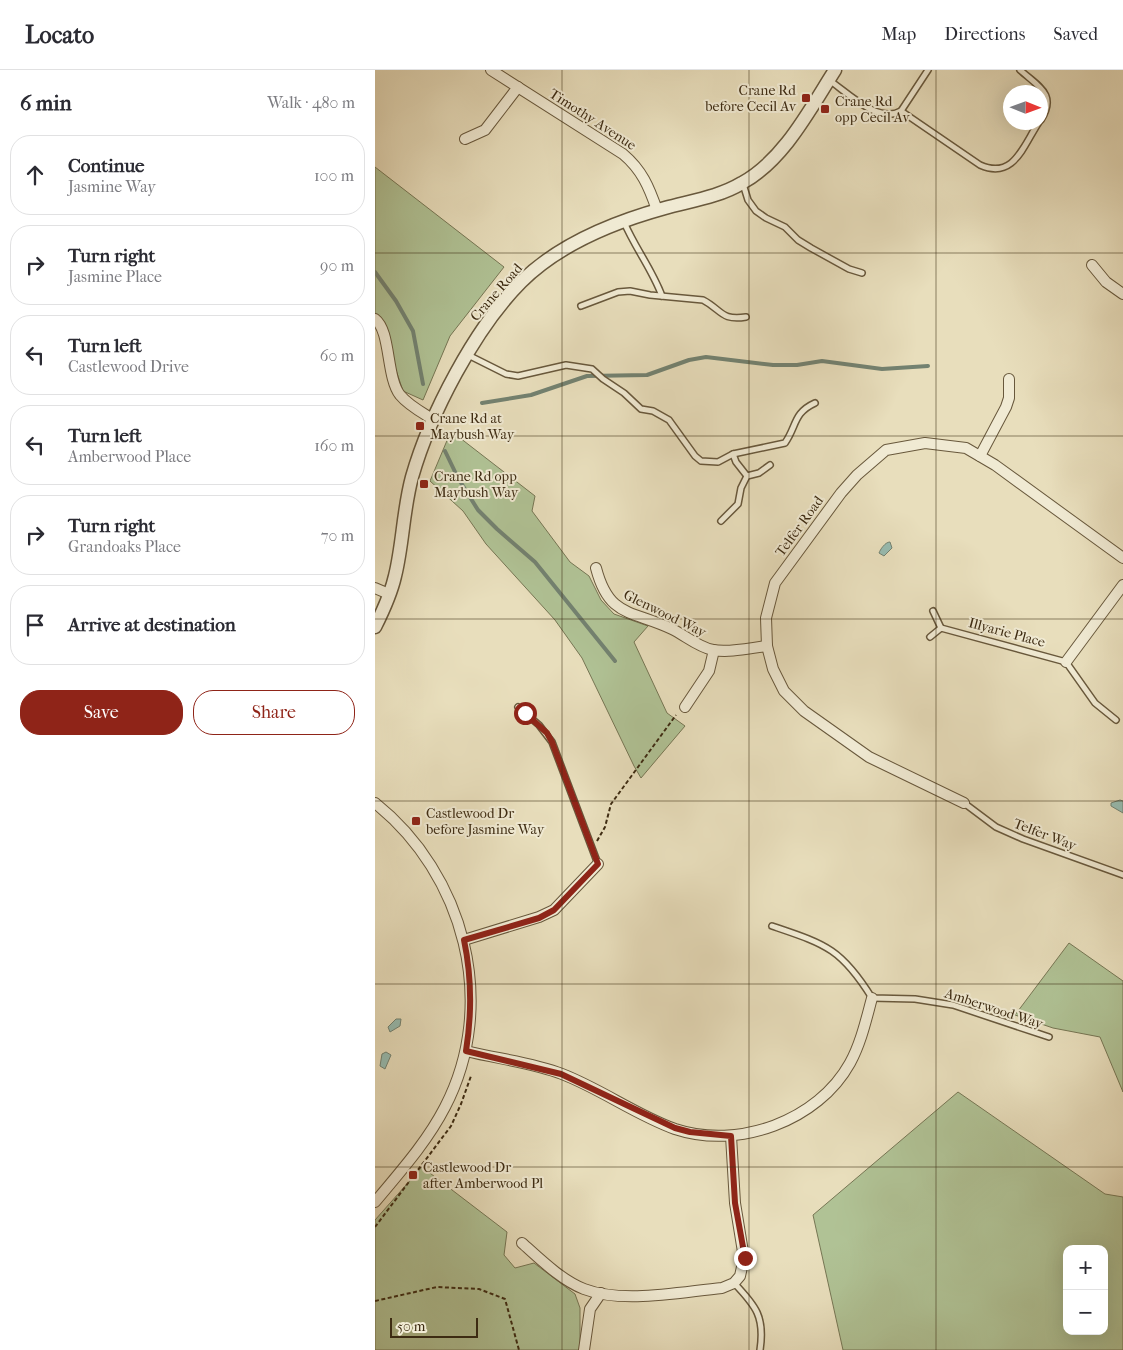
<!DOCTYPE html>
<meta charset="utf-8">
<style>
:root{--surface:#fff;--page:#f7f7f7;--text:#2b2b33;--muted:#7c7c81;--line:#e1e1e2;--accent:#8f2418}
body{margin:0;font-family:"IM FELL French Canon",serif;background:var(--page);color:var(--text)}
.controls{position:absolute;right:15px;bottom:15px;display:grid;overflow:hidden;border-radius:10px;box-shadow:0 5px 20px #0002}
.controls button{width:45px;height:45px;display:grid;place-items:center;padding:0;border:0;border-bottom:1px solid var(--line);background:var(--surface);color:var(--text);font:25px sans-serif}
.compass{position:absolute;left:628px;top:15px;width:45px;height:45px;border-radius:50%;background:var(--surface);box-shadow:0 5px 20px #0002;rotate:91deg}
.scale{position:absolute;left:15px;bottom:12px;width:88px;box-sizing:border-box;padding-left:5px;border:2px solid #3d2b12;border-top:0;font-size:14px;line-height:18px;white-space:nowrap;color:#3d2b12;-webkit-text-stroke:4px #f0ead3;paint-order:stroke}
.stop{position:absolute;width:15px;height:15px;margin:-11px;border:4px solid #8f2418;border-radius:50%;background:#fff}
.stop.end{background:#8f2418;border-color:#fff;box-shadow:0 1px 5px #0008}
.list{margin:0;padding:0;list-style:none}
h2{display:flex;justify-content:space-between;align-items:center;height:65px;margin:0;padding:0 20px;font-size:21px}
h2 small{font-size:16px;font-weight:400;color:var(--muted)}
.list li{display:grid;grid-template-columns:32px 1fr auto;gap:15px;align-items:center;box-sizing:border-box;height:80px;margin:0 10px 10px;padding:0 10px;border:1px solid var(--line);border-radius:20px}
.list b{display:block;font-size:19px;white-space:nowrap}
.list p{margin:0;font-size:16px;white-space:nowrap;color:var(--muted)}
.list em{font-size:16px;font-style:normal;color:var(--muted)}
.actions{display:flex;gap:10px;padding:15px 20px}
.actions a{flex:1;padding:11px 0;border:1px solid var(--accent);border-radius:20px;text-align:center;font-size:18px;color:var(--accent)}
.actions .main{background:var(--accent);color:#fff}
.icon{flex:none;width:28px;height:28px;fill:none;stroke:currentColor;stroke-width:2;stroke-linecap:round;stroke-linejoin:round}
.map{position:relative;flex:none;width:748px;height:1280px;overflow:hidden}
header{display:flex;align-items:center;gap:30px;box-sizing:border-box;height:70px;padding:0 25px;background:var(--surface);border-bottom:1px solid var(--line)}
header strong{font-size:24px}
nav{display:flex;gap:28px;margin-inline-start:auto;font-size:18px}
main{display:flex}
aside{flex:1;background:var(--surface)}
.map>svg:first-child{display:block}
</style>
<header>
<strong>Locato</strong>
<nav><a>Map</a><a>Directions</a><a>Saved</a></nav>
</header>
<main>
<aside>
<h2>6 min<small>Walk · 480 m</small></h2>
<ul class="list">
<li><svg class="icon" aria-label="ahead" viewBox="0 0 24 24"><path d="M12 20V5M6 11l6-6 6 6"/></svg><div><b>Continue</b><p>Jasmine Way</p></div><em>100 m</em></li>
<li><svg class="icon" aria-label="right" viewBox="0 0 24 24"><path d="M7 20v-9h11M14 6l5 5-5 5"/></svg><div><b>Turn right</b><p>Jasmine Place</p></div><em>90 m</em></li>
<li><svg class="icon" aria-label="left" viewBox="0 0 24 24"><path d="M17 20v-9H6M10 6l-5 5 5 5"/></svg><div><b>Turn left</b><p>Castlewood Drive</p></div><em>60 m</em></li>
<li><svg class="icon" aria-label="left" viewBox="0 0 24 24"><path d="M17 20v-9H6M10 6l-5 5 5 5"/></svg><div><b>Turn left</b><p>Amberwood Place</p></div><em>160 m</em></li>
<li><svg class="icon" aria-label="right" viewBox="0 0 24 24"><path d="M7 20v-9h11M14 6l5 5-5 5"/></svg><div><b>Turn right</b><p>Grandoaks Place</p></div><em>70 m</em></li>
<li><svg class="icon" aria-label="arrive" viewBox="0 0 24 24"><path d="M6 21V4h12l-3 4 3 4H6"/></svg><div><b>Arrive at destination</b></div></li>
</ul>
<div class="actions"><a class="main">Save</a><a>Share</a></div>
</aside>
<div class="map">
<svg width="748" height="1280" viewBox="0 0 748 1280">
<rect width="100%" height="100%" fill="#e8debc"/>
<filter id="stains"><feTurbulence type="fractalNoise" baseFrequency=".004" numOctaves="4"/><feColorMatrix values="0 0 0 0 .2 0 0 0 0 .09 0 0 0 0 .02 0 0 0 .5 -.17"/></filter>
<radialGradient id="worn" r=".72"><stop offset=".6" stop-color="#630" stop-opacity="0"/><stop offset="1" stop-color="#630" stop-opacity=".3"/></radialGradient>
<g fill="#b0c295" stroke="#767654" fill-rule="evenodd">
<polygon points="0,97 129,197 75,266 48,330 28,321 3,246 0,244"/>
<polygon points="76,361 160,426 157,441 195,492 214,506 226,530 239,544 273,556 259,572 292,643 310,656 266,708 259,696 207,588 180,550 111,474 88,441 55,411"/>
<polygon points="694,873 748,911 748,1022 725,967 678,958 640,945"/>
<path d="M 583,1022 L 730,1124 L 748,1127 L 748,1280 L 468,1280 L 438,1145 ZM 692,1179 L 729,1179 L 729,1261 L 692,1261 Z"/>
<polygon points="47,1097 132,1162 129,1185 140,1198 159,1193 200,1224 205,1238 205,1280 0,1280 0,1150"/>
</g>
<g fill="#97bcb1" stroke="#738271">
<path d="M 515,472 L 517,478 L 509,486 L 504,483 C 505,480 510,472 515,472 Z"/>
<polygon points="745,730 748,731 748,743 736,736 736,733"/>
<polygon points="21,949 26,949 25,956 15,962 13,957"/>
<polygon points="11,982 16,985 10,999 5,996 7,984"/>
</g>
<g fill="none" stroke-linecap="round" stroke-linejoin="round">
<g stroke="#738271" stroke-width="4">
<polyline points="0,202 21,231 38,261 48,314"/>
<polyline points="107,333 156,325 212,306 272,305 314,290 331,287 398,295 422,295 447,291 507,299 553,296"/>
<polyline points="70,381 83,408 103,440 122,459 160,492 240,591"/>
</g>
<g stroke="#68583c" stroke-width="8">
<g id="service">
<path d="M 645,0 C 664,17 682,24 666,50"/>
<path d="M 454,10 C 473,23 503,54 526,41 L 553,0"/>
<path d="M 526,41 L 605,95 C 639,110 648,76 664,52"/>
<polyline points="368,114 373,130 381,141 391,148 410,157 423,170 436,178 474,199 487,203"/>
<path d="M 249,152 C 260,178 277,199 287,226"/>
<path d="M 206,236 L 243,222 L 255,221 L 275,225 L 328,230 C 347,240 346,251 371,247"/>
<path d="M 93,285 L 131,304 L 143,306 L 191,295 L 217,299 L 228,309 L 249,323 L 266,339 L 278,341 L 294,350 L 320,386 L 326,391 L 343,392 L 358,384 L 410,373 C 422,356 418,343 440,333"/>
<polyline points="358,384 361,392 372,406"/>
<polyline points="346,451 363,434 366,418 372,406 384,403 395,395"/>
<polyline points="558,541 566,558"/>
<polyline points="555,567 566,558 691,592 720,633 741,650"/>
<polyline points="143,637 164,655 177,672 223,794"/>
<polyline points="589,733 621,757 648,769 748,805"/>
<path d="M 397,856 C 450,874 466,878 497,928 L 540,929 L 578,935 L 674,967"/>
<path d="M 359,1213 C 381,1236 390,1247 385,1280"/>
</g>
</g>
<g stroke="#68583c" stroke-width="12">
<g id="minor">
<path d="M 116,0 L 248,84 C 267,100 274,117 282,140"/>
<polyline points="90,69 110,60 143,17"/>
<polyline points="717,195 731,212 748,224"/>
<path d="M 0,249 C 16,261 11,307 25,325 C 34,336 48,343 59,350"/>
<polyline points="605,386 631,337 634,328 634,309"/>
<path d="M 221,498 C 234,548 257,540 297,559 C 311,566 323,577 338,580 C 355,583 375,578 392,576"/>
<polyline points="0,518 14,524"/>
<polyline points="691,592 748,515"/>
<polyline points="310,637 334,601 339,580"/>
<path d="M 0,733 C 89,804 124,933 70,1037 C 52,1072 25,1102 0,1132"/>
<polyline points="589,733 494,687 429,641 409,621 398,599 392,576 391,548 400,513 466,423 482,405 511,380 550,373 591,378 620,395 748,488"/>
<polyline points="89,870 164,847 179,840 223,794"/>
<path d="M 91,981 C 122,989 157,992 187,1004 C 226,1019 261,1045 300,1059 C 363,1080 443,1051 475,993 C 486,973 491,950 497,928"/>
<path d="M 147,1173 C 165,1189 186,1210 209,1219 C 248,1234 305,1222 347,1218 L 359,1213 L 365,1206 L 369,1188 L 360,1133 L 356,1066"/>
<polyline points="209,1280 215,1239 226,1223"/>
</g>
</g>
<g stroke="#68583c" stroke-width="15">
<path id="tertiary" d="M 0,557 C 8,541 16,524 20,506 C 28,474 28,440 37,407 C 55,344 100,258 146,212 C 184,174 239,152 290,138 C 315,131 344,127 367,113 C 409,90 435,39 460,0"/>
</g>
<g stroke="#3d2b12" stroke-width="2" stroke-dasharray="4 2.5" stroke-linecap="butt">
<polyline points="222,771 230,757 236,734 301,645"/>
<polyline points="0,1157 76,1056 86,1034 96,1006"/>
<polyline points="0,1231 62,1217 104,1219 130,1229 144,1280"/>
</g>
<use href="#service" stroke="#f0ead3" stroke-width="5"/>
<use href="#minor" stroke="#f0ead3" stroke-width="10"/>
<use href="#tertiary" stroke="#f0ead3" stroke-width="12"/>
</g>
<g fill="none" stroke-linecap="round" stroke-linejoin="round">
<path stroke="#8f2418" stroke-width="6" d="M 150,643 L 172,663 L 177,672 L 223,794 L 179,840 L 164,848 L 89,870 C 97,908 97,943 91,981 L 186,1004 L 300,1058 L 315,1062 L 356,1066 L 360,1133 L 370,1188"/>
</g>
<path fill="none" stroke="#3d2b12" stroke-width="1" stroke-opacity="0.55" d="M 187,0 L 187,1280M 374,0 L 374,1280M 561,0 L 561,1280M 0,183 L 748,183M 0,366 L 748,366M 0,549 L 748,549M 0,731 L 748,731M 0,914 L 748,914M 0,1097 L 748,1097"/>
<g fill="#8f2418" stroke="#f0ead3" stroke-width="2">
<rect x="426" y="23" width="10" height="10" rx="2.5"/>
<rect x="445" y="34" width="10" height="10" rx="2.5"/>
<rect x="40" y="351" width="10" height="10" rx="2.5"/>
<rect x="44" y="409" width="10" height="10" rx="2.5"/>
<rect x="36" y="746" width="10" height="10" rx="2.5"/>
<rect x="33" y="1100" width="10" height="10" rx="2.5"/>
</g>
<g text-anchor="middle" stroke-width="4" stroke-linejoin="round" paint-order="stroke">
<g font-size="14" fill="#3d2b12" stroke="#f0ead3" text-anchor="start">
<text x="421" y="25" text-anchor="end">Crane Rd<tspan x="421" dy="16">before Cecil Av</tspan></text>
<text x="460" y="36">Crane Rd<tspan x="460" dy="16">opp Cecil Av</tspan></text>
<text x="55" y="353">Crane Rd at<tspan x="55" dy="16">Maybush Way</tspan></text>
<text x="59" y="411">Crane Rd opp<tspan x="59" dy="16">Maybush Way</tspan></text>
<text x="51" y="748">Castlewood Dr<tspan x="51" dy="16">before Jasmine Way</tspan></text>
<text x="48" y="1102">Castlewood Dr<tspan x="48" dy="16">after Amberwood Pl</tspan></text>
</g>
<g font-size="14" fill="#3d2b12" stroke="#f0ead3">
<text transform="translate(218 49) rotate(33)" y="5">Timothy Avenue</text>
<text transform="translate(121 222) rotate(-49)" y="5">Crane Road</text>
<text transform="translate(424 456) rotate(-54)" y="5">Telfer Road</text>
<text transform="translate(290 543) rotate(26)" y="5">Glenwood Way</text>
<text transform="translate(632 562) rotate(15)" y="5">Illyarie Place</text>
<text transform="translate(670 764) rotate(21)" y="5">Telfer Way</text>
<text transform="translate(619 938) rotate(18)" y="5">Amberwood Way</text>
</g>
</g>
<rect width="100%" height="100%" filter="url(#stains)"/>
<rect width="100%" height="100%" fill="url(#worn)"/>
</svg>
<div class="controls">
<button>+</button>
<button>−</button>
</div>
<svg class="compass" viewBox="-18 -18 36 36"><path d="M0-13l5 13h-10z" fill="#e53935"/><path d="M0 13l5-13h-10z" fill="#7c7c81"/></svg>
<div class="scale">50 m</div>
<div class="stop" style="left:150px;top:643px"></div>
<div class="stop end" style="left:370px;top:1188px"></div>
</div>
</main>
